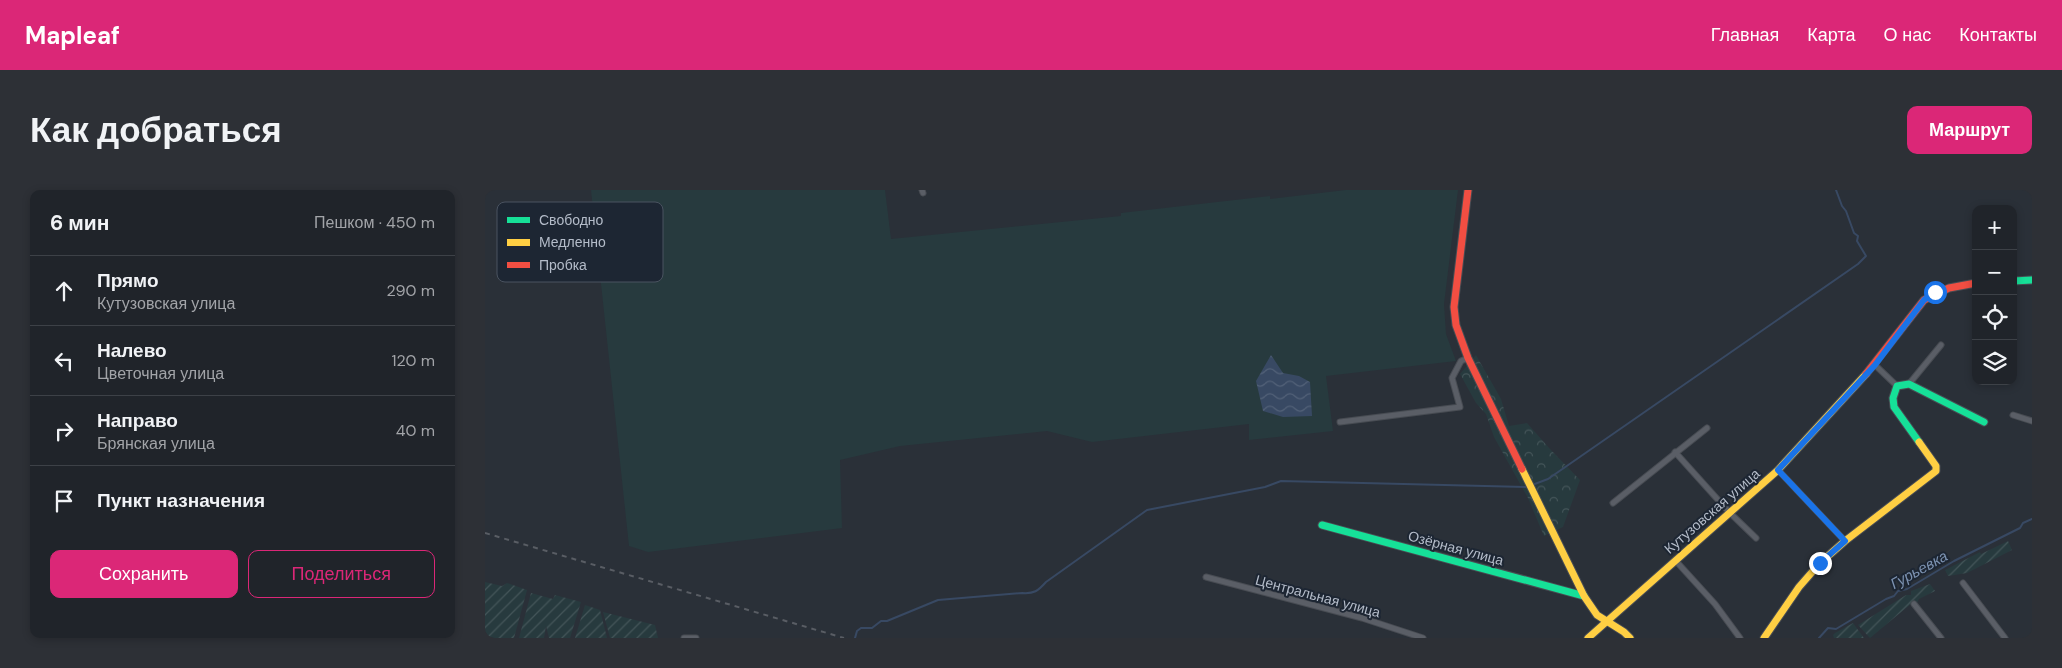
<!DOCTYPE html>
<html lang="ru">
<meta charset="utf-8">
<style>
:root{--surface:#20242a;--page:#2d3036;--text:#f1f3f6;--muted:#a2a4a8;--line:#3d4147;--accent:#db2777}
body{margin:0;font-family:"DM Sans",sans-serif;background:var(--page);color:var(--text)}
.controls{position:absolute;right:15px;top:15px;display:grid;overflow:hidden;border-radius:10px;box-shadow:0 2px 8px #0003}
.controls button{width:45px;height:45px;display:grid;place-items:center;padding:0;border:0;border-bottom:1px solid var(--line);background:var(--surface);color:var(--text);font:25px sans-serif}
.stop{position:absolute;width:15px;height:15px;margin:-11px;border:4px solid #1a73e8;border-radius:50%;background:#fff}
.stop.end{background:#1a73e8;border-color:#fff;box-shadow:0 1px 5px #0008}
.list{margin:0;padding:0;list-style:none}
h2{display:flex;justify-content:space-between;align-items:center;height:65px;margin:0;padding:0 20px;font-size:21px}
h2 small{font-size:16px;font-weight:400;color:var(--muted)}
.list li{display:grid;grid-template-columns:32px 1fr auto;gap:15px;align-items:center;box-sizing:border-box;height:70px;padding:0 20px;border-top:1px solid var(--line)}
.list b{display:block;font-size:19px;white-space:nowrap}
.list p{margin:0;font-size:16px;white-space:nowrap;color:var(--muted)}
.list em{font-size:16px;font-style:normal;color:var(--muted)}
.actions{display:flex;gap:10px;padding:15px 20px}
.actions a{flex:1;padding:11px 0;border:1px solid var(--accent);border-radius:10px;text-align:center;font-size:18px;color:var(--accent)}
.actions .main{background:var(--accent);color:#fff}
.icon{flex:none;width:28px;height:28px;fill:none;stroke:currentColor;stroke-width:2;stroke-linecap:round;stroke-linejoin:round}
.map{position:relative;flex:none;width:1547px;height:448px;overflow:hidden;border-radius:10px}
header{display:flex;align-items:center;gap:30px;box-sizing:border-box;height:70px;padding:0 25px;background:var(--accent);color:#fff}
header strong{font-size:24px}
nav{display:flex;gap:28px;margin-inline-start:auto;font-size:18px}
.intro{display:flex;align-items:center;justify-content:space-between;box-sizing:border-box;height:120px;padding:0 30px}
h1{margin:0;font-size:35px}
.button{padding:12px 22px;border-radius:10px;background:var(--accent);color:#fff;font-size:18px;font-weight:700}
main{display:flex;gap:30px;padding:0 30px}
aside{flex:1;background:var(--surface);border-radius:10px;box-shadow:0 2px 8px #0003}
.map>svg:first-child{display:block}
</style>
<header>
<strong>Mapleaf</strong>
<nav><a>Главная</a><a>Карта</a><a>О нас</a><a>Контакты</a></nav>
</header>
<div class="intro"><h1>Как добраться</h1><a class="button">Маршрут</a></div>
<main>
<aside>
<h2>6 мин<small>Пешком · 450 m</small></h2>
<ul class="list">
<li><svg class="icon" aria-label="ahead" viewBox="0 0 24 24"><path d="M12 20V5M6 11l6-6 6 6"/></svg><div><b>Прямо</b><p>Кутузовская улица</p></div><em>290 m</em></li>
<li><svg class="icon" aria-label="left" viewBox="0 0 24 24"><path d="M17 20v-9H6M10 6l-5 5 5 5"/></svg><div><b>Налево</b><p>Цветочная улица</p></div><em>120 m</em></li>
<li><svg class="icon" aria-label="right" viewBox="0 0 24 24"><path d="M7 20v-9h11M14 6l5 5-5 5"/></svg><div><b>Направо</b><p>Брянская улица</p></div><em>40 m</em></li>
<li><svg class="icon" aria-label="arrive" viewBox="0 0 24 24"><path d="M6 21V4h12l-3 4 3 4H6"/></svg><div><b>Пункт назначения</b></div></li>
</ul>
<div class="actions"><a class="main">Сохранить</a><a>Поделиться</a></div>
</aside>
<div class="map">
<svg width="1547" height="448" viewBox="0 0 1547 448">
<defs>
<pattern id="forest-crowns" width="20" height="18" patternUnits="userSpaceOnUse" patternTransform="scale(1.25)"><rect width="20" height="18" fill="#273a3e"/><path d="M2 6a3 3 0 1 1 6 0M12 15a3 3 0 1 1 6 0" fill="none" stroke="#445559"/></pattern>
<pattern id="garden-furrows" width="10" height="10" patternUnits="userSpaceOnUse" patternTransform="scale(1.25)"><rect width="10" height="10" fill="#273a3e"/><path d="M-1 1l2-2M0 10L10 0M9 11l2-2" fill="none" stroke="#445559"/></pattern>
<pattern id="water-waves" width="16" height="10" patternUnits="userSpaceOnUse" patternTransform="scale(1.25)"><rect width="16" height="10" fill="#384963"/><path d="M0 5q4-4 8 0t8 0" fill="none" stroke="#526178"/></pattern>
</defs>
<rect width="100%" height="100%" fill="#2a3038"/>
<polygon fill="#273a3e" points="106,0 400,0 406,49 636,26 636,23 785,6 785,9 861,0 973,0 959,114 961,144 971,171 841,186 848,241 764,250 764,234 607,252 562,241 415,256 355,270 357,338 163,362 144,356"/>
<polygon fill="url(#forest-crowns)" points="991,165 1016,209 1024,236 1042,233 1065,259 1095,290 1078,337 1059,346 1043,308 1009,247 1001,224 991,213 975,184"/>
<g fill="url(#garden-furrows)">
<polygon points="1523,351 1527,360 1482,383 1463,386 1460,380 1495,362 1496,364"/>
<polygon points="0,392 17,396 22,393 42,400 29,448 0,448"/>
<polygon points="1445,394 1450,401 1434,409 1431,415 1427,413 1385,448 1373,435 1421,405 1426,405 1426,401"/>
<polygon points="46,403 68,409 70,405 96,412 85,448 64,448 61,436 59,448 34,448"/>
<polygon points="100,415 115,420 122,448 90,448"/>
<polygon points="118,422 170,435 173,448 125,448"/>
<polygon points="1368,433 1379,448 1349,448 1348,445 1350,443"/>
</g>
<polygon fill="url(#water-waves)" points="786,165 798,183 814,186 825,192 827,226 798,227 778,221 771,191"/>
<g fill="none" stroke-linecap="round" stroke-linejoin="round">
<g stroke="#384963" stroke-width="2">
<polyline points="1047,295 1063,289 1373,74 1381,66 1372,51 1373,46 1369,43 1361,21 1357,16 1351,0"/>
<path d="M 370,448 L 372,441 L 376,438 L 387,438 L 396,431 L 402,431 L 453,410 L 537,403 C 549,404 553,401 561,392 L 662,320 L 780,297 L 796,291 L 1043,297"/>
<polyline points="1334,448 1343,438 1351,439 1401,409 1409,406 1413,401 1422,399 1469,371 1535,338 1538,333 1547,329"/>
</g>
<g stroke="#484c53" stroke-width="7">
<g id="street">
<polyline points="437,0 438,3"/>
<polyline points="1390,175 1412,196"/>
<polyline points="1424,194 1456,155"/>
<polyline points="1528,225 1547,231"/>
<polyline points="855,232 975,217 967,188 976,171 983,168"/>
<polyline points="1190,262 1244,322 1271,348"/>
<polyline points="1293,280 1360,351"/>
<polyline points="1128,313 1222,238"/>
<polyline points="1190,370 1230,414 1255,448"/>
<polyline points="721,387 877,428 938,448"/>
<polyline points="1478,393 1520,448"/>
<polyline points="1429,414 1456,448"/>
<polyline points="199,448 211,448"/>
</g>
</g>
<g stroke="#484c53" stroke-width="9">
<g id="fast">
<polyline points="1528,91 1547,90"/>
<polyline points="1434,252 1409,217 1408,208 1412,196 1424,194 1499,232"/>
<polyline points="837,335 1099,406"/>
</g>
</g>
<g stroke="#484c53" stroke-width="9">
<g id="slow">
<polyline points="1037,279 1099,406 1112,425 1139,442 1145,448"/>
<polyline points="1103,448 1293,280 1381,184"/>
<polyline points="1279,448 1314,397 1335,373 1360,351 1451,281 1451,276 1434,252"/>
</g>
</g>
<g stroke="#484c53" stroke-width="9">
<g id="jam">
<polyline points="983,0 969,117 971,135 983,168 1037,279"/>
<polyline points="1381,184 1439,110 1464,98 1491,93"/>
</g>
</g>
<use href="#street" stroke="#5a5e66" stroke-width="5"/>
<use href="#fast" stroke="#16e098" stroke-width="7"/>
<use href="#slow" stroke="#ffcf43" stroke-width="7"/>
<use href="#jam" stroke="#f24e42" stroke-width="7"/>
<polyline stroke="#595d64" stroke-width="2" stroke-dasharray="5 5" stroke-linecap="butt" points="0,343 359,448"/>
</g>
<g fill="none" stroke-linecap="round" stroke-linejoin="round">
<polyline stroke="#1a73e8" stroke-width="6" points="1335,373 1360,351 1293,280 1390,175 1439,110 1450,102"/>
</g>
<g text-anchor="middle" stroke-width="4" stroke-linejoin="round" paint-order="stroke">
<g font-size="14" fill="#b4bcc9" stroke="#1d2633">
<text transform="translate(1227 321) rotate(-41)" y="5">Кутузовская улица</text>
<text transform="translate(971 358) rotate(15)" y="5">Озёрная улица</text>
<text transform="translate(833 406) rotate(15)" y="5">Центральная улица</text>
</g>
<g font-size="15" font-style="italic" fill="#7c92b1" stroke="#1d2633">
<text transform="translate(1434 380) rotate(-29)" y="5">Гурьевка</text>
</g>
</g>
<rect x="12" y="12" width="166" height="80" rx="8" fill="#1d2633" stroke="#4a5360" stroke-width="1"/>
<rect x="22" y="27" width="23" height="6" fill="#16e098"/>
<rect x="22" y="49" width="23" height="7" fill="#ffcf43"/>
<rect x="22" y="72" width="23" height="6" fill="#f24e42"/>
<g font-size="14" fill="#b4bcc9">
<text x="54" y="35">Свободно</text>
<text x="54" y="57">Медленно</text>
<text x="54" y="80">Пробка</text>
</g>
</svg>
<div class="controls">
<button>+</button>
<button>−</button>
<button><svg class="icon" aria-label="locate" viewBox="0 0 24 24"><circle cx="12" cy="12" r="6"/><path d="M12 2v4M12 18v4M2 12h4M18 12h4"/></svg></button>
<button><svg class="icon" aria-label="layers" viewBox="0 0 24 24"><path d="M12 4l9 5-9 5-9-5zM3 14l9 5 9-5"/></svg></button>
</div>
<div class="stop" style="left:1450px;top:102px"></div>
<div class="stop end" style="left:1335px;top:373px"></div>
</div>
</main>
